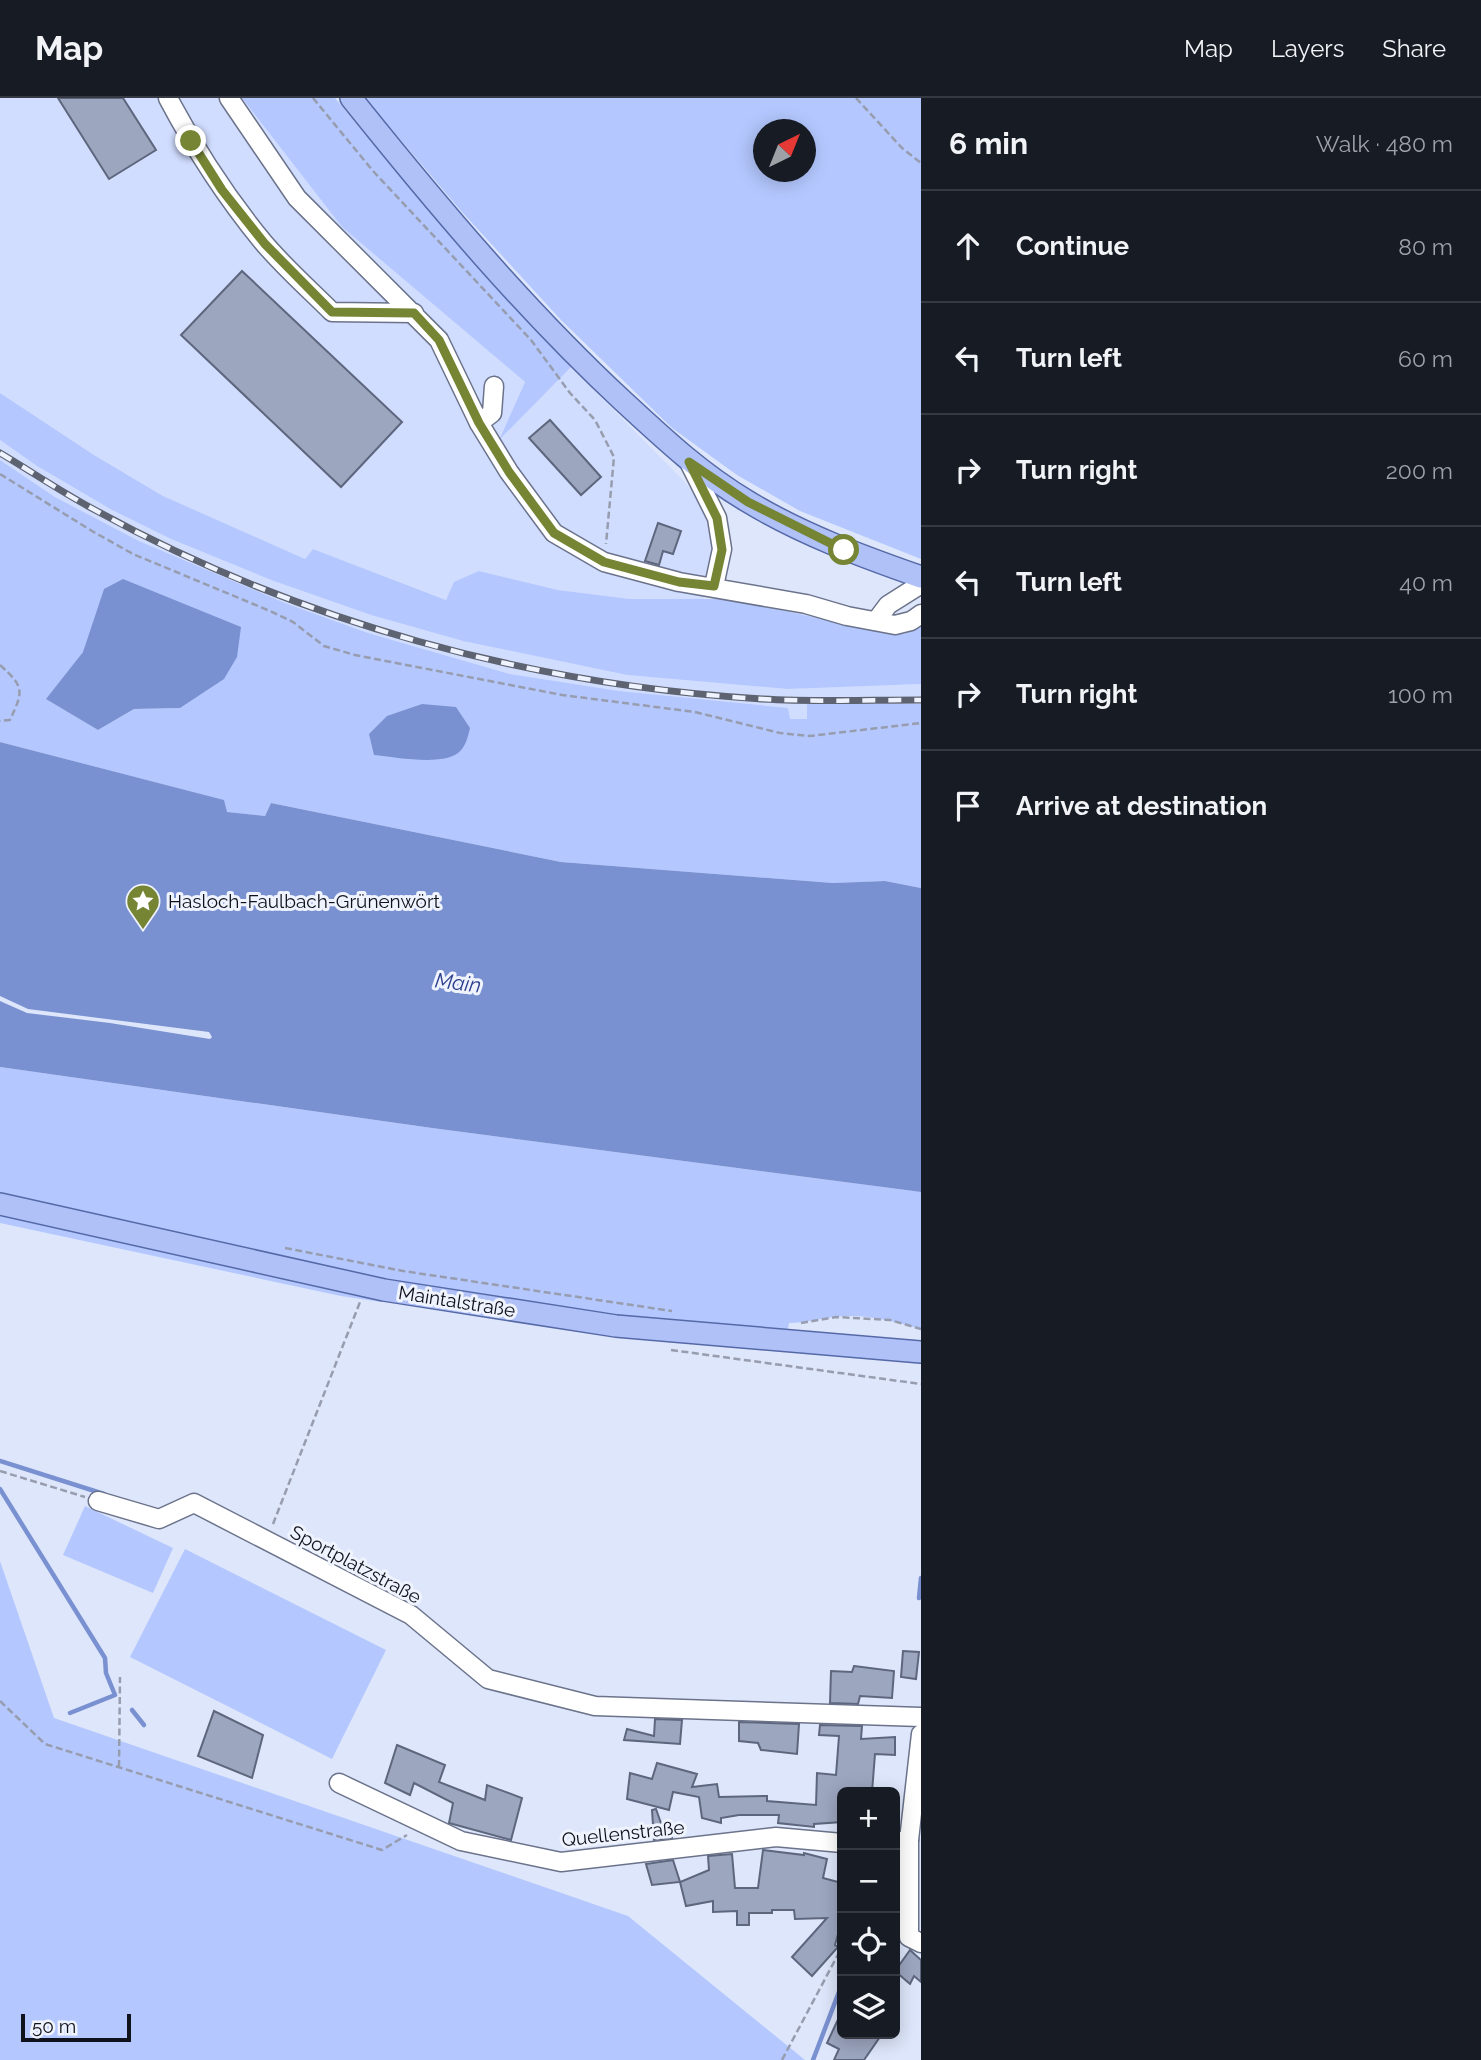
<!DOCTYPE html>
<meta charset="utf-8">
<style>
:root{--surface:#171b24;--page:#20242c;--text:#f1f3f6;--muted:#9ea1a6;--line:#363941}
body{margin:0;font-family:Raleway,sans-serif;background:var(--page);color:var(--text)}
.controls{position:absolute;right:21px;bottom:21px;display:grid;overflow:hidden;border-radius:10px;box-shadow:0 4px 18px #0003}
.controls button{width:63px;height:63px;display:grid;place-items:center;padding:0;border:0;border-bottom:2px solid var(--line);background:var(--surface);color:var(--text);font:35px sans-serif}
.compass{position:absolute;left:753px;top:21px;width:63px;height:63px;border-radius:50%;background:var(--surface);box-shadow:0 4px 18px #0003;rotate:43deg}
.scale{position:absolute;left:21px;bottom:18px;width:110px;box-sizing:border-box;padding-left:7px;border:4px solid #0f121b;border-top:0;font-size:19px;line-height:24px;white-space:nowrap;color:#0f121b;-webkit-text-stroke:5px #eff3fe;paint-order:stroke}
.stop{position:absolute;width:21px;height:21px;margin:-16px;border:5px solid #768534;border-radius:50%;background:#fff}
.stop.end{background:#768534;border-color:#fff;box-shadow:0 2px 7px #0008}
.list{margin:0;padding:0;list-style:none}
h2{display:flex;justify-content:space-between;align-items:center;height:91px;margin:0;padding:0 28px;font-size:30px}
h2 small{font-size:23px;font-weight:400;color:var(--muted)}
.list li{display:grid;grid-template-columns:46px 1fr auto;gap:21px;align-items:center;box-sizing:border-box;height:112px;padding:0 28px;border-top:2px solid var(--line)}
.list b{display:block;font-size:26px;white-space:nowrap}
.list em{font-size:23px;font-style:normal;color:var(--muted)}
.icon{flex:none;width:38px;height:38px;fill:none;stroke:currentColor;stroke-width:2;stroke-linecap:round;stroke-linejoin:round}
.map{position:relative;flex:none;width:921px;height:1962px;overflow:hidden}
header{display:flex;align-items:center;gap:42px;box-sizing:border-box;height:98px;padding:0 35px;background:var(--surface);border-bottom:2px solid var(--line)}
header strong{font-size:33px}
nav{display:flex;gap:38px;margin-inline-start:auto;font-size:24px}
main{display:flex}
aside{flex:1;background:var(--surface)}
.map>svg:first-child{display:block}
</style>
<header>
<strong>Map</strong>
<nav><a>Map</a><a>Layers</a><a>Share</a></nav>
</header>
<main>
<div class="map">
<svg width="921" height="1962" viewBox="0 0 921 1962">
<rect width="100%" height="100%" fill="#dee6fb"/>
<g fill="#d1ddff">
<polygon points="0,0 242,0 342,129 525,284 500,339 571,269 682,381 696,398 711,422 715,456 704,501 630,501 558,492 479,473 447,502 313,451 305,461 163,398 94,357 0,295"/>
<polygon points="0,342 37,368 112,412 171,441 271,482 371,517 463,543 627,577 788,591 921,586 921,606 808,606 807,622 789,621 510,576 368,535 285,505 139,443 55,399 0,362"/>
</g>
<g fill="#b4c8ff" fill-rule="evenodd">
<polygon points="242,0 335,0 397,75 571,269 499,342 525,284 342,129"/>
<path d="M 365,0 L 921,0 L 921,461 L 800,413 L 737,377 L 672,330 L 561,222 L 461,113 ZM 764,32 L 806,32 L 806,74 L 764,74 Z"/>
<polygon points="0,295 94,357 163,398 305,461 313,451 446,502 454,484 479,473 558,492 630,501 731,501 877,533 904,536 921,529 921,586 788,591 627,577 463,543 371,517 271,482 171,441 112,412 37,368 0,342"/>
<path d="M 0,362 L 55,399 L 139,443 L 285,505 L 368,535 L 510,576 L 619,593 L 788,610 L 790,621 L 807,621 L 807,606 L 921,606 L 921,790 L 885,783 L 833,785 L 561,764 L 271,705 L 265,718 L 225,714 L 223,702 L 0,644 ZM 83,554 L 180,610 L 134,611 L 98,632 L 47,601 Z"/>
<path d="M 0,969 L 432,1030 L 921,1094 L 921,1231 C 894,1223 862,1215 833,1219 C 818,1221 805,1225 789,1225 L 786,1242 L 383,1192 L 381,1204 L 341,1198 L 0,1125 Z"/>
<polygon points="85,1408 173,1450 153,1495 63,1457"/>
<polygon points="185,1451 386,1552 332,1661 130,1559"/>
<polygon points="0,1463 54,1620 628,1818 805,1962 0,1962"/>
</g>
<g fill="#7a91d1">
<polygon points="123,481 241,529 237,559 224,581 180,610 134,611 98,632 46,601 83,554 104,491"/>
<path d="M 422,606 L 456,609 L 470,630 C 468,638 466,649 458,655 C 441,668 395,659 374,657 L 369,636 L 387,618 Z"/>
<polygon points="0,644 224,702 227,714 265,718 271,705 561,764 833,785 885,783 921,790 921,1094 432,1030 0,969 0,903 27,915 110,925 210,941 212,939 209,934 28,911 0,898"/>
</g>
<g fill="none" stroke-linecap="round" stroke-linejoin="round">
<g stroke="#7a91d1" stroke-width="4.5">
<polyline points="0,1363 104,1396"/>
<polyline points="0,1391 105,1560 106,1575 115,1597 70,1615"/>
<polyline points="919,1500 921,1480"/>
<polyline points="132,1612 144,1627"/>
<polyline points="813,1962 842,1886"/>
</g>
</g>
<g fill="#9ca6bf" stroke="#5d667d" stroke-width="2">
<polygon points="58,0 123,0 156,52 109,81"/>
<polygon points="242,173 402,324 341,389 181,237"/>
<polygon points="550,322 601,379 581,397 529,340"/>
<polygon points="658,425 681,433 673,456 663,453 659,467 645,463"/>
<polygon points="903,1553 919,1554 916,1581 901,1579"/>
<polygon points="854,1568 894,1573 892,1600 860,1598 858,1606 830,1605 831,1573 852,1574"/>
<polygon points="214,1613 263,1637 252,1680 198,1658"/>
<polygon points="655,1621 682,1622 680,1646 624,1642 627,1631 654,1638"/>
<polygon points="739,1624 799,1626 797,1656 761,1652 758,1645 739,1643"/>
<polygon points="820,1627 862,1628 861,1641 895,1639 895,1657 875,1656 872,1694 842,1692 842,1724 814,1726 814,1729 778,1725 779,1717 739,1717 721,1720 721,1725 702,1720 699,1699 673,1694 669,1712 627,1701 630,1675 652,1681 657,1665 697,1676 692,1689 717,1686 719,1699 767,1698 767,1703 816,1707 817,1675 836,1677 839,1638 819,1637"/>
<polygon points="397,1647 445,1667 439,1684 485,1702 487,1687 522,1700 511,1742 449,1725 453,1705 414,1685 410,1697 385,1685"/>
<polygon points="656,1711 662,1728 672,1727 672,1740 654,1742 652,1712"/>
<polygon points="763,1752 804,1757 804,1755 827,1761 823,1780 842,1785 842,1822 835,1847 838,1849 812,1878 792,1859 827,1820 795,1821 794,1812 772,1812 772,1815 749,1815 749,1827 737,1827 737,1813 713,1814 713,1803 686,1808 680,1784 709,1772 708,1758 732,1756 735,1790 758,1790"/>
<polygon points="673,1762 680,1784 652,1787 646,1766"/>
<polygon points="910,1852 921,1862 921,1884 914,1878 910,1886 895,1873"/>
<polygon points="842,1913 842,1936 882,1936 864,1962 834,1962 839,1951 827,1945"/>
</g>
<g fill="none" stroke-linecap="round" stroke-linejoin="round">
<g stroke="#6b738b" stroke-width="21">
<g id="minor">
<path d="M 168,0 C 195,51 226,99 263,144 C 284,169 309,191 332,214 L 414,215"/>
<polyline points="229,0 297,100 439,242 479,325 509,374 554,435 604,464 679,484 806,506 847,518 895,527 911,523 921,516"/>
<polyline points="479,325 492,315 494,288"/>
<polyline points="689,364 717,420 722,451 714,488"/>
<polyline points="876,523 888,507 921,486"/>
<polyline points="98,1403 159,1421 194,1405 411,1517 488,1581 595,1608 921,1619"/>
<polyline points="339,1685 461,1743 561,1764 776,1739 842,1745"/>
<polyline points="909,1742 921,1636"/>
<polyline points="895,1744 909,1742 909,1839 921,1845"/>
</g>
</g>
<g stroke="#5569a7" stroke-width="24">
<g id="major">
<path d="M 351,0 C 436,106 524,211 623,303 C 663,340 700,375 747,403 C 801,436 861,458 921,479"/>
<polyline points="0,1106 384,1192 616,1228 921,1254"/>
</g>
</g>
<g stroke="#979dae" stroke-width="2.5" stroke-dasharray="7 3.5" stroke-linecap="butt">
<polyline points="313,0 373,73 531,242 570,295 595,322 614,359 606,446"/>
<polyline points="856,0 902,50 921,65"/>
<polyline points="0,376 92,433 133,456 270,513 293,524 324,548 355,557 562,597 695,614 780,635 810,638 921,625"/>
<path d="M 0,567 C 24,589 24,592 10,622 L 0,623"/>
<polyline points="285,1150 403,1173 672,1213"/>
<polyline points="801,1225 836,1219 890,1222 921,1231"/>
<polyline points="671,1252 921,1286"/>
<polyline points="0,1373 85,1399"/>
<polyline points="273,1426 360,1204"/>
<polyline points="0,1603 45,1646 382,1752 407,1737"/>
<polyline points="119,1669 120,1579"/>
<polyline points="782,1962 842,1849"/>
</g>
<use href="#minor" stroke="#fff" stroke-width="18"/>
<use href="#major" stroke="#b0c1f8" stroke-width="21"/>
<g stroke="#5e6371" stroke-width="7">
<path id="rail" d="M 0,355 C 32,374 63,395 95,412 C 299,524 530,587 762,601 C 815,604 868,602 921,602"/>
</g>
<use href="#rail" stroke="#eff3fe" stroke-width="4.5" stroke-dasharray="13" stroke-linecap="butt"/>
</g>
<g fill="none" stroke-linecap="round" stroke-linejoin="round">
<polyline stroke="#768534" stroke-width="9" points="191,43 222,92 265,146 332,214 414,215 439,242 479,325 509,374 554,435 604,464 679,484 714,488 722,452 717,420 689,364 748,404 844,452"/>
</g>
<defs>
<g id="sight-pin" transform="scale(1.75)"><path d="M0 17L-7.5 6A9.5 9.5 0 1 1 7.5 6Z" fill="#768534" stroke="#eff3fe"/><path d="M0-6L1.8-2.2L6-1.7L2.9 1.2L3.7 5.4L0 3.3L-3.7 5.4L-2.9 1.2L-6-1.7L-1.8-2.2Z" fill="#fff"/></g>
</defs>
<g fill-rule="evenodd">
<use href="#sight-pin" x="143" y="803"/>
</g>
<g text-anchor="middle" stroke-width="6" stroke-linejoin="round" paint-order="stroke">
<g font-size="19" fill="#0f121b" stroke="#eff3fe" text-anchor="start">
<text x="168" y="810">Hasloch-Faulbach-Grünenwört</text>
</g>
<g font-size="19" fill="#0f121b" stroke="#eff3fe">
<text transform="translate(457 1203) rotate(9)" y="7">Maintalstraße</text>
<text transform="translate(356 1466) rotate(28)" y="7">Sportplatzstraße</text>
<text transform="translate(623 1735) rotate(-6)" y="7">Quellenstraße</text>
</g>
<g font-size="21" font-style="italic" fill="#2e418f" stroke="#eff3fe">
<text transform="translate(458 885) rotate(7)" y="7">Main</text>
</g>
</g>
</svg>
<div class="controls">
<button>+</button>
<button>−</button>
<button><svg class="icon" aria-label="locate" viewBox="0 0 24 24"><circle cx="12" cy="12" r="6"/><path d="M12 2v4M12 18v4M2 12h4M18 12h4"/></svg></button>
<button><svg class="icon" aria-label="layers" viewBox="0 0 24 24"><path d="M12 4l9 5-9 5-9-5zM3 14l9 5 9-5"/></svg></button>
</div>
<svg class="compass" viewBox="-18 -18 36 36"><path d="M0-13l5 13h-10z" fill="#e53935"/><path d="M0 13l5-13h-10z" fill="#9ea1a6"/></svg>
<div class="scale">50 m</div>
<div class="stop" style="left:844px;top:452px"></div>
<div class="stop end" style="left:191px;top:43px"></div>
</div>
<aside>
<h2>6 min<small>Walk · 480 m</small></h2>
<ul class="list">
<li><svg class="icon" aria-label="ahead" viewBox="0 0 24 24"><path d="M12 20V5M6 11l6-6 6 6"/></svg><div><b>Continue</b></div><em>80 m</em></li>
<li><svg class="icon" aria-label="left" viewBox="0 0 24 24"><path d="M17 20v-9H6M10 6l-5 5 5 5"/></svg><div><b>Turn left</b></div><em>60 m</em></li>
<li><svg class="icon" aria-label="right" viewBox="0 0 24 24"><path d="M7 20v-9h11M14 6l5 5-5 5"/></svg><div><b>Turn right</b></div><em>200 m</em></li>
<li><svg class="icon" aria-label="left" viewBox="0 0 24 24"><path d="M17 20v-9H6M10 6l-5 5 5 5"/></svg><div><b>Turn left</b></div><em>40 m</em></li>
<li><svg class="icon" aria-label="right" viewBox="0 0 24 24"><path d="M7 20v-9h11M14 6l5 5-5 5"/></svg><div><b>Turn right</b></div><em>100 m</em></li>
<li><svg class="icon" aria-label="arrive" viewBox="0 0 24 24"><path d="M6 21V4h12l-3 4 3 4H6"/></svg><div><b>Arrive at destination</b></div></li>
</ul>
</aside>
</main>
